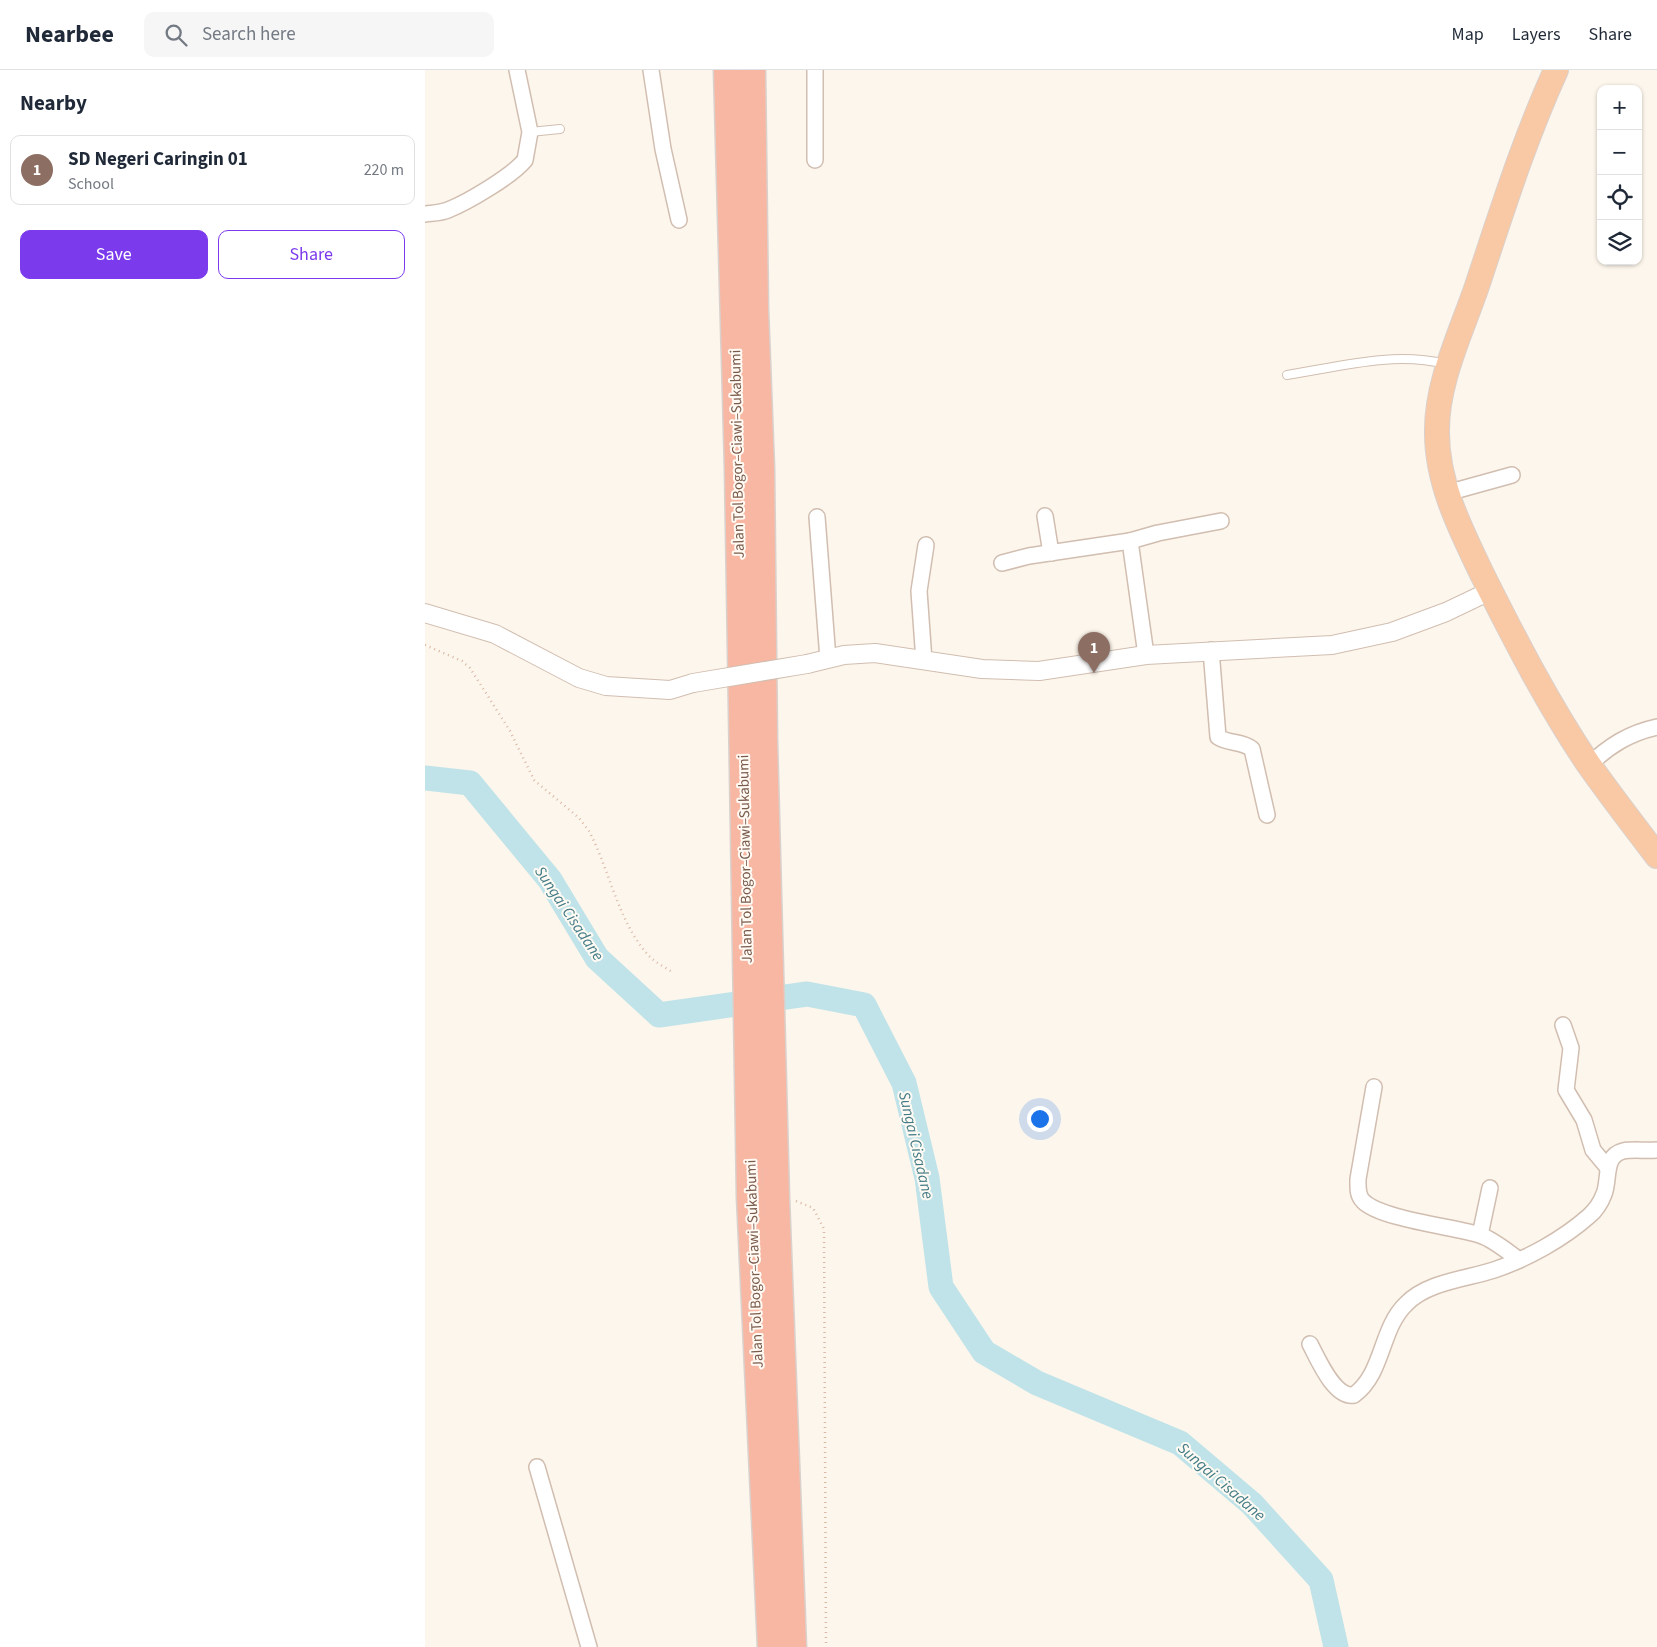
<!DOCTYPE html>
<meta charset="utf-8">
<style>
:root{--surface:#fff;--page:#f6f6f7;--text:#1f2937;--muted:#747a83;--line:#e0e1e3;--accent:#7c3aed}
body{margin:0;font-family:"Source Sans 3",sans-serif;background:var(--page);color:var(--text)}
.controls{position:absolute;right:15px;top:15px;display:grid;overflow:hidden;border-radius:10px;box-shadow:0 1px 4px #0004}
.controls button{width:45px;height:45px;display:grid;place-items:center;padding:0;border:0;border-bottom:1px solid var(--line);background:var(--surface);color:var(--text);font:25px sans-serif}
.you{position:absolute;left:614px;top:1048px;width:18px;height:18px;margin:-12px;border:4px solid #fff;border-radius:50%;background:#1a73e8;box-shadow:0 0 0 8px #1a73e833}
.badge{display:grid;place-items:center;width:32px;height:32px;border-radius:50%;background:var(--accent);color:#fff;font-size:16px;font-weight:700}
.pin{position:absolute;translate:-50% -41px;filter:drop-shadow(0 1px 2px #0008)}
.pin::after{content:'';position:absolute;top:26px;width:18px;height:15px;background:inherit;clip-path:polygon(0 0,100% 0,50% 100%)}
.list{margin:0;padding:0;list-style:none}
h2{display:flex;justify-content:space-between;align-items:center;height:65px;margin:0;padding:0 20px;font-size:21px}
h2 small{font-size:16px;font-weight:400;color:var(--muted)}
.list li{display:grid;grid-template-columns:32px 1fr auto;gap:15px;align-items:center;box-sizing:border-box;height:70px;margin:0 10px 10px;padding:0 10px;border:1px solid var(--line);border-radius:10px}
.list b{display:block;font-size:19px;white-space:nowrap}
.list p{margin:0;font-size:16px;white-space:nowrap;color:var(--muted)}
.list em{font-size:16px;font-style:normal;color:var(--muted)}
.actions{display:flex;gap:10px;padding:15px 20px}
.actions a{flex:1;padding:11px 0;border:1px solid var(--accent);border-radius:10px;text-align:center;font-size:18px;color:var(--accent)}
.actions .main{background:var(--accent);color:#fff}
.icon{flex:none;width:28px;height:28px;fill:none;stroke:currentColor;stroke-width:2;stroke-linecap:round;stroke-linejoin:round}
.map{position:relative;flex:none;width:1232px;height:1577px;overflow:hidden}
header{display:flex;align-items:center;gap:30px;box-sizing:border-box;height:70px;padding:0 25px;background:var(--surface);border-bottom:1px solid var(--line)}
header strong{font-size:24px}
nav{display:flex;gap:28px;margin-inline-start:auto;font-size:18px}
.search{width:350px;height:45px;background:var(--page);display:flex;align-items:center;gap:12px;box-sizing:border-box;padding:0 18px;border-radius:10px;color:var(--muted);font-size:19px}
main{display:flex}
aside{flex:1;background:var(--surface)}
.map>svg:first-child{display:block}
</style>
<header>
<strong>Nearbee</strong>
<div class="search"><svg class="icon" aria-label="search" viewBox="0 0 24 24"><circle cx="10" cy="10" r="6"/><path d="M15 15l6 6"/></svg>Search here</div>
<nav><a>Map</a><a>Layers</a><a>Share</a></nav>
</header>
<main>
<aside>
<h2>Nearby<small></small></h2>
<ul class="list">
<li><span class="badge" style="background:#8d6e63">1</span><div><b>SD Negeri Caringin 01</b><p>School</p></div><em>220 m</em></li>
</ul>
<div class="actions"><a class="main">Save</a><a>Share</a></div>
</aside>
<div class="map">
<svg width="1232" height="1577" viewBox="0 0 1232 1577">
<rect width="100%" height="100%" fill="#fdf6ec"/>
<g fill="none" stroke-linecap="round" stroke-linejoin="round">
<polyline stroke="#bfe3e8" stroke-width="25" points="0,708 45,713 125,810 172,888 234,945 382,924 439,935 479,1013 502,1108 516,1217 559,1282 612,1313 755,1373 827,1434 896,1510 911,1577"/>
<g stroke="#d1beb0" stroke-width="10">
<g id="service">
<polyline points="105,62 135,59"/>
<path d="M 862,305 C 913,297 969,281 1020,294"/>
</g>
</g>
<g stroke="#d1beb0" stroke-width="18">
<g id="minor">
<polyline points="226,0 238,79 254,150"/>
<polyline points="390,0 390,90"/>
<path d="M 0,144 C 8,143 16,143 23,140 C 43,132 87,106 100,90 L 105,62 L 92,0"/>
<polyline points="1022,423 1087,405"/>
<polyline points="620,446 626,483"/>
<polyline points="392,447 403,589"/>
<polyline points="577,493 604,486 705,471"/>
<path d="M 786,580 L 793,667 C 804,674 817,671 827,679 L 842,745"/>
<polyline points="721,585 705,471 733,463 796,451"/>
<polyline points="499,591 494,521 501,475"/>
<path d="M 1164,695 C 1184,676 1204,663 1232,657"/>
<polyline points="1138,955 1146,978 1141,1020 1159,1050 1168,1080 1183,1098"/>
<path d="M 949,1017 L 933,1109 C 933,1117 932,1125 938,1131 C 955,1149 1030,1157 1055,1165 C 1069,1170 1082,1181 1094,1190"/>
<polyline points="1055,1165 1065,1118"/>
<path d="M 885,1274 C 893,1289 909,1328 929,1325 C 959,1303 955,1259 981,1234 C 1002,1212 1041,1209 1069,1200 C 1102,1189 1138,1169 1164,1146 C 1171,1140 1176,1132 1179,1124 C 1185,1110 1178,1086 1198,1081 C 1208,1079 1221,1081 1232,1080"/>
<polyline points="112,1397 164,1577"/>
</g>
</g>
<g stroke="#d1beb0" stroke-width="20">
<g id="tertiary">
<polyline points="0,543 70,564 154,608 181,616 245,620 268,613"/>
<polyline points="382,594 419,585 450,583 557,599 614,601 721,585 907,575 967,562 1021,542 1065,521"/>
</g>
</g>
<g stroke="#dad1cd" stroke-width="26">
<path id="trunk" d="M 1131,0 C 1099,70 1076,144 1052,216 C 1036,263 1011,313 1012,363 C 1012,414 1036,460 1058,506 C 1090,570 1124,636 1164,695 C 1186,726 1209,756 1232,786"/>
</g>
<g stroke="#dad1cd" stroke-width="29">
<g id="motorway">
<polyline points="302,0 313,399 325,1127 346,1577"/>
<polyline points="327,0 330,240 336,398 339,671 351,1128 368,1577"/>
</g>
</g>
<g stroke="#d9b8a5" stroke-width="2.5" stroke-dasharray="1 4" stroke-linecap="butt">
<path d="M 0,575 L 37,591 L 45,598 L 85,661 L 109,710 L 154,748 L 164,761 C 185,801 193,852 224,886 C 231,893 241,898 249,903"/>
<polyline points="371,1131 388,1138 399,1159 401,1577"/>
</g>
<use href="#service" stroke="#fff" stroke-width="8"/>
<use href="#minor" stroke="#fff" stroke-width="15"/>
<use href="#tertiary" stroke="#fff" stroke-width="18"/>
<use href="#trunk" stroke="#f9c8a4" stroke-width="24"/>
<use href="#motorway" stroke="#f7b7a3" stroke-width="26"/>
<g stroke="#d1beb0" stroke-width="20" stroke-linecap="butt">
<polyline id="tertiary-bridge" points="268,613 382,594"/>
</g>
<use href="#tertiary-bridge" stroke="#fff" stroke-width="18"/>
</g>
<g text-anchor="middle" stroke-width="4" stroke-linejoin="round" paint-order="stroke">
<g font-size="15" fill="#7a5c4d" stroke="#fffaf3">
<text transform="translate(312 384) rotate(-91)" y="5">Jalan Tol Bogor–Ciawi–Sukabumi</text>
<text transform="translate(320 789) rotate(-91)" y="5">Jalan Tol Bogor–Ciawi–Sukabumi</text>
<text transform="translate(329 1194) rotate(-92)" y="5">Jalan Tol Bogor–Ciawi–Sukabumi</text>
</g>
<g font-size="16" font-style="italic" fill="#437c86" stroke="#fffaf3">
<text transform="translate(145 843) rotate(56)" y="6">Sungai Cisadane</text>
<text transform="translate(492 1075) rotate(77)" y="6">Sungai Cisadane</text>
<text transform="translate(797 1411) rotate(41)" y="6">Sungai Cisadane</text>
</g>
</g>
</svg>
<div class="controls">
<button>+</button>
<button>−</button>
<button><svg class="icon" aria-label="locate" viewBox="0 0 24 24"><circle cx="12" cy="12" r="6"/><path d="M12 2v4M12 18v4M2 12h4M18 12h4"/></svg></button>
<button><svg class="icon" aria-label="layers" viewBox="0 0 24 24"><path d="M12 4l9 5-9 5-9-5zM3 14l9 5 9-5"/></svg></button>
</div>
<div class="you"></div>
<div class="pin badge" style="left:669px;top:603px;background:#8d6e63">1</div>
</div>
</main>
